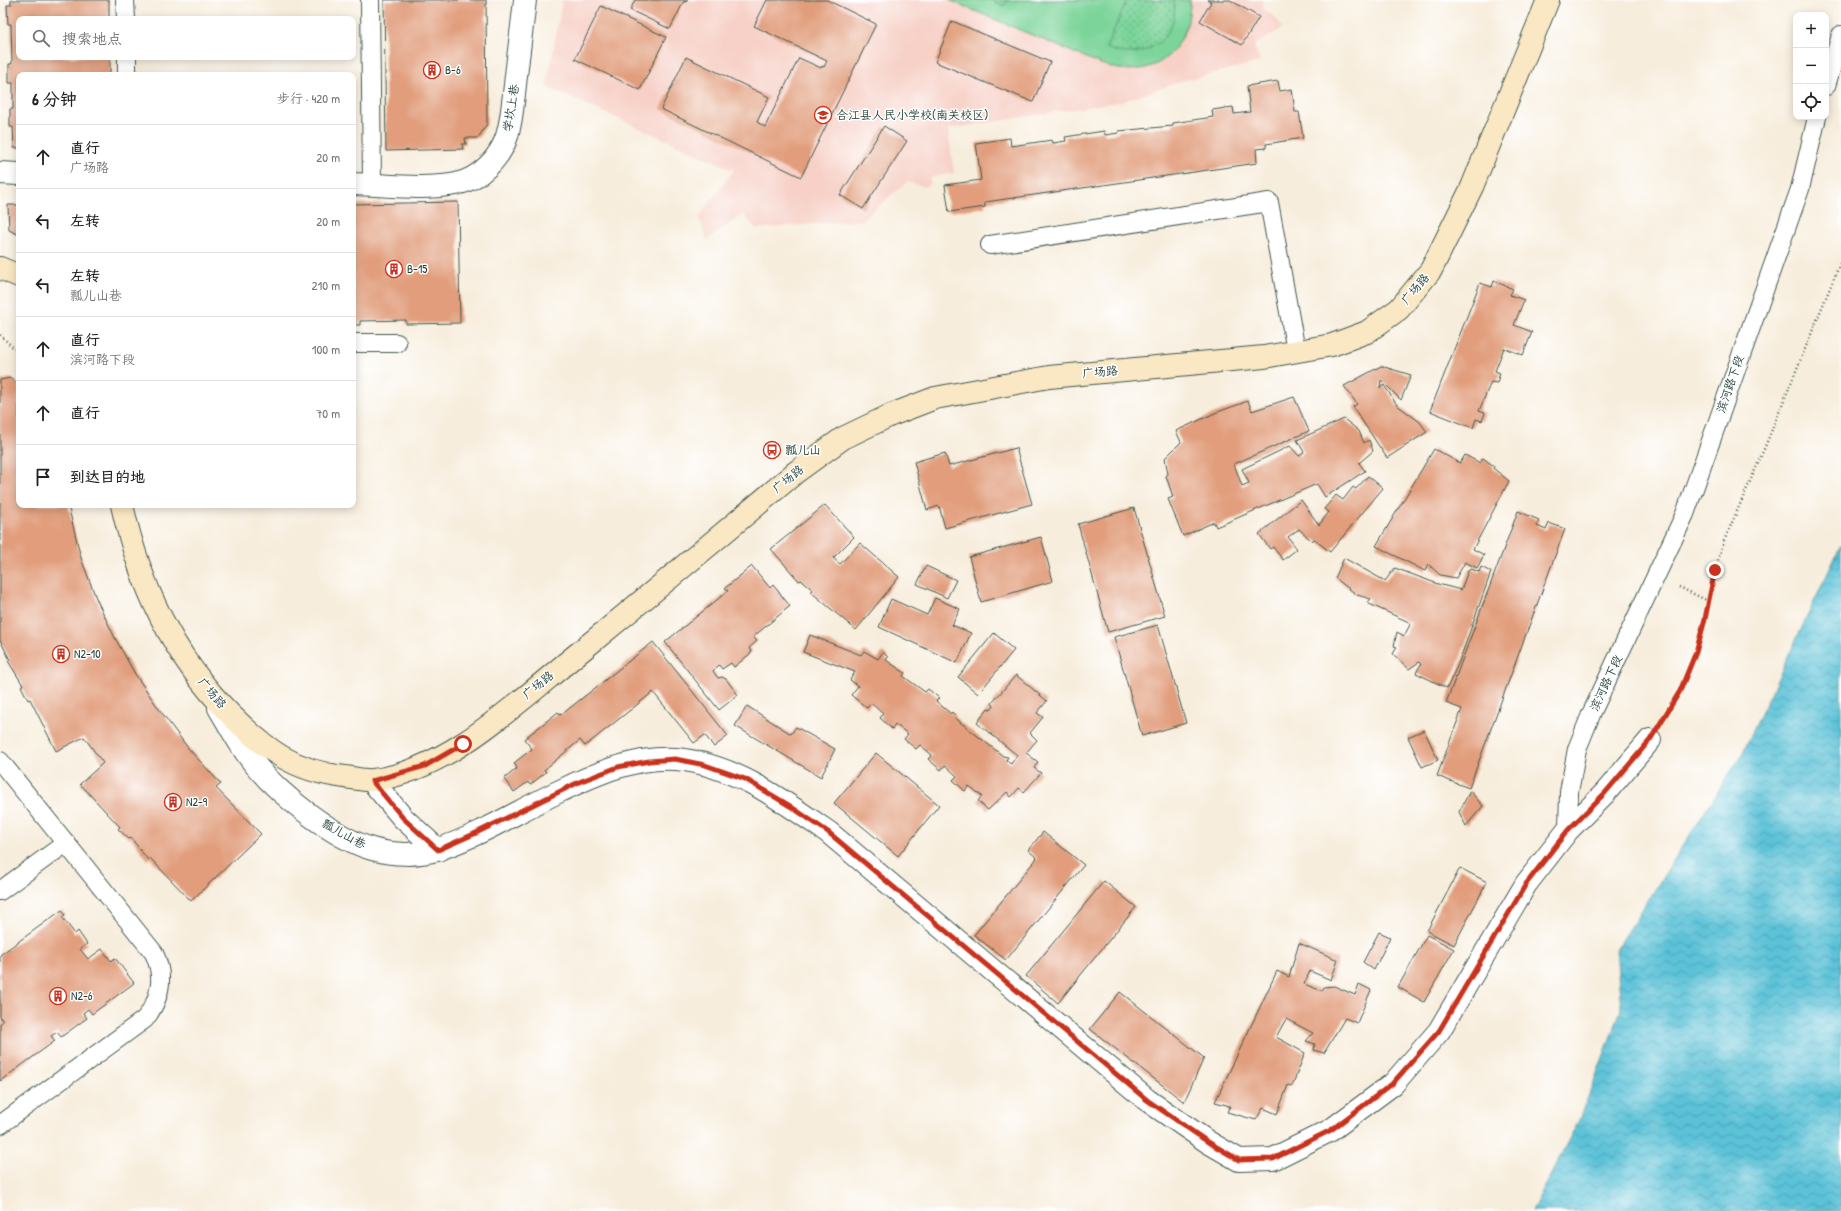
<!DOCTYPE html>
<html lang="zh">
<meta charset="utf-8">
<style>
:root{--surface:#fff;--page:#f2f2f2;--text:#222;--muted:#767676;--line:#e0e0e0}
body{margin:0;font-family:"Patrick Hand","LXGW WenKai TC",sans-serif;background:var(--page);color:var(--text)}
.controls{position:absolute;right:12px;top:12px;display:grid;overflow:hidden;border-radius:8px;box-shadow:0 2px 10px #0003}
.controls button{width:36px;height:36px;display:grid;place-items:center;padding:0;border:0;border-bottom:1px solid var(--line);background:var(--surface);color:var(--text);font:20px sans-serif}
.stop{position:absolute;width:12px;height:12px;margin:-9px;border:3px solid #c8321e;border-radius:50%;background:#fff}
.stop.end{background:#c8321e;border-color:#fff;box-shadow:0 1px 4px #0008}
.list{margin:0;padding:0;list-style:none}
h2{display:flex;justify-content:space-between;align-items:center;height:52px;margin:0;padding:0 16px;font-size:17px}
h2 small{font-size:13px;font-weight:400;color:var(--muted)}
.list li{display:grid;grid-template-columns:26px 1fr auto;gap:12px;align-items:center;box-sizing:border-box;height:64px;padding:0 16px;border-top:1px solid var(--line)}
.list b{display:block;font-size:15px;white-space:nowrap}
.list p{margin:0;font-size:13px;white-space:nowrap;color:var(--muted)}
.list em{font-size:13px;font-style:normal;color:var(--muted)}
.icon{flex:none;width:22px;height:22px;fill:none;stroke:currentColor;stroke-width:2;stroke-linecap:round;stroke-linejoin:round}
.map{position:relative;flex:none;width:1841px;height:1211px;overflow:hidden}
.search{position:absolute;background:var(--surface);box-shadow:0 2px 10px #0003;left:16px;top:16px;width:340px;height:44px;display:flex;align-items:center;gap:10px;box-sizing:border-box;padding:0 14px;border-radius:8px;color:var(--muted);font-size:15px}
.panel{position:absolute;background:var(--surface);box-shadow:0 2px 10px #0003;left:16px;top:72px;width:340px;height:436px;border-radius:8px}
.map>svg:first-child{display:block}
</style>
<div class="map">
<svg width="1841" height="1211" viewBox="0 0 1841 1211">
<defs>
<pattern id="park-dots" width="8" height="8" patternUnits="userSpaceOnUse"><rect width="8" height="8" fill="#7bd49a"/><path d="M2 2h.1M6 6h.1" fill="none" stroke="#64ad7e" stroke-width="1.8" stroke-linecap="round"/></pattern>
<pattern id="water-waves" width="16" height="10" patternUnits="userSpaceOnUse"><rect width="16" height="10" fill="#5bc2d8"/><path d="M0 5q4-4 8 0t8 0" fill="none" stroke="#4b9fb0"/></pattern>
</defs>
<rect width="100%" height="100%" fill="#fff"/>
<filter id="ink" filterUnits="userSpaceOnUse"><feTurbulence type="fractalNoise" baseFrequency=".025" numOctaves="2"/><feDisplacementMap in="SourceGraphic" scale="8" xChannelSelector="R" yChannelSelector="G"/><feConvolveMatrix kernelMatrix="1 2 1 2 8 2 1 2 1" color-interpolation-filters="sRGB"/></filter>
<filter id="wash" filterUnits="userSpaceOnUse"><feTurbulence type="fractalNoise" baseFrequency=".012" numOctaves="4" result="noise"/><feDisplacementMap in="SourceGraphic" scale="16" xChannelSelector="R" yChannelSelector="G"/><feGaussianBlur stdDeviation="0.9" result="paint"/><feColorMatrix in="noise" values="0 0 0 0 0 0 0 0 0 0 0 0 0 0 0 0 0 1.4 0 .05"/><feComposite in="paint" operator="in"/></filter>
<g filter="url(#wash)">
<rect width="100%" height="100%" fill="#f7eddc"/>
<polygon fill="#f7d1c7" points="562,0 1263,0 1263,9 1275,17 1283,28 1254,45 1260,62 1188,79 1124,101 948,129 954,173 929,178 931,184 925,187 907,182 862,220 756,229 743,214 707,240 699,217 734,170 547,87"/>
<path fill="url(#park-dots)" stroke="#4d8867" d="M 949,0 L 1190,0 C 1190,53 1151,83 1101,64 Z"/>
<path fill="#7bd49a" stroke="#4d8867" d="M 949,0 L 991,0 L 1004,6 L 1007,0 L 1127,0 L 1106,48 C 1141,64 1180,40 1174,0 L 1190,0 C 1190,53 1151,83 1101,64 Z"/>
<polygon fill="url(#water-waves)" stroke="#3d8086" points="1841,545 1841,1211 1532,1211 1581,1116 1621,1009 1616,950 1742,754"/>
<g id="blocks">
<g fill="#e19d7b">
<polygon points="11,0 109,0 109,19 19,19 19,57 110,57 110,75 19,75 19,148 14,148 13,127 10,127 10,109 13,109 13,83 9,83 9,64 12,64 11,24 8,24 7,5 11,5"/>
<polygon points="384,0 486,0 487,124 478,138 465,138 466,144 462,144 463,149 386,151"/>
<polygon points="635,0 688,0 686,2 684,1 670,29 630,10"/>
<polygon points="767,0 827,0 876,24 801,177 661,109 686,57 769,97 757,122 765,127 799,58 821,68 822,66 824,67 827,61 754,26"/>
<polygon points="1207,0 1230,0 1259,17 1242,45 1200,21 1211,2"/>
<polygon points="601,6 666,37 640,90 575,59"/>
<polygon points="952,21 1050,62 1033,102 935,62"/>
<polygon points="1278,81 1280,91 1292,89 1295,112 1299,112 1303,138 1266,144 1266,148 1256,149 1257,163 985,202 985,207 949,212 945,185 981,180 976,143 1010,138 1011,146 1052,140 1053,143 1066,141 1065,137 1104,131 1105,135 1119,133 1118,131 1173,126 1173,123 1213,117 1212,110 1233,107 1234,114 1250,112 1247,86"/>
<polygon points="884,126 907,141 863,209 840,195"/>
<polygon points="458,202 460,323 406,324 406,320 360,321 360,325 353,325 353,204"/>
<polygon points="8,205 19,205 19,235 9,230"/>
<polygon points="1494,281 1513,289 1510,295 1524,300 1514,325 1532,332 1523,355 1504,348 1495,371 1500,373 1497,383 1491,382 1479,411 1485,413 1482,421 1476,419 1473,428 1430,411 1480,283 1492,287"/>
<polygon points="1381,366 1411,375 1401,400 1381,380 1380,388 1384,385 1397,405 1420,422 1427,432 1387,458 1353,407 1357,404 1344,386"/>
<polygon points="11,378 19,385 19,505 68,505 81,558 96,598 114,636 135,674 159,709 188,748 221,784 216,788 261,834 191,901 150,858 148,860 131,838 129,839 118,829 120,827 80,784 103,763 84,737 56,751 30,699 28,700 21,686 23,685 8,661 10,660 0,640 0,380"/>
<polygon points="1294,397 1309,431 1234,464 1242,486 1249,483 1242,469 1290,446 1299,456 1304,452 1297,440 1344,419 1359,431 1364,443 1369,440 1373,451 1359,463 1365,471 1325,497 1317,484 1216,527 1214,522 1183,536 1168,499 1173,497 1166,476 1168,474 1165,458 1181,442 1176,431 1215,413 1248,401 1252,411"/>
<polygon points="1016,448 1032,504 945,528 939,506 927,510 914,462 945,453 949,466"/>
<polygon points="1434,449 1460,463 1465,455 1480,463 1483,458 1494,466 1493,468 1509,481 1473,549 1484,555 1477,568 1465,562 1456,578 1440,575 1428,564 1425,571 1376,546"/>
<polygon points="1368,476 1383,488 1330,552 1314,539 1312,541 1299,529 1288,537 1297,549 1283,560 1273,547 1270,549 1259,534 1301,500 1319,525 1329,512 1324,509 1336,495 1343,500 1353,487 1356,489"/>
<polygon points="825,505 854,537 833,558 840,564 860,543 899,577 856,630 811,592 813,590 801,580 799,581 771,549"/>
<polygon points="1134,508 1165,616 1108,632 1078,524"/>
<polygon points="1518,511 1539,520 1537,526 1546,530 1549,523 1565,529 1469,788 1437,776 1462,709 1446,703"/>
<polygon points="1041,537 1053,581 981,602 969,557"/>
<polygon points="1344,558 1385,581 1395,568 1438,584 1461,590 1468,571 1471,569 1479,572 1481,567 1491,572 1459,662 1447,688 1416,673 1421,664 1419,662 1409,669 1393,654 1397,647 1394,646 1397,632 1404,636 1411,623 1367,603 1371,599 1357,595 1335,578"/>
<polygon points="752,566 770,588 773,585 790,606 753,637 757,641 749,648 752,652 734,667 731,663 722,669 719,665 713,671 718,678 722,677 726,679 738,695 719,710 665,642 728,591 725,588"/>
<polygon points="926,566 956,580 947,598 917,584"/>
<polygon points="935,598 960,609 952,625 971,633 957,663 879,627 891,599 927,615"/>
<polygon points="1158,625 1186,723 1142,736 1114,637"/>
<polygon points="994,633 1014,650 978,694 958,677"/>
<polygon points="810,635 861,655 864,651 878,659 883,652 888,657 886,660 905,673 903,676 925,692 928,689 939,698 936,701 951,714 952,712 956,716 955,717 960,722 1003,756 1008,757 1006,760 1011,764 1017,755 977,723 988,708 991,710 994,706 992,703 1016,675 1047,701 1037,713 1043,717 1030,733 1037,740 1026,753 1038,762 1034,768 1041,773 1024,792 1019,788 1011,797 1007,792 988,810 978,801 982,796 969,786 965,791 953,780 957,776 945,765 941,770 928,759 932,755 920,745 916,749 904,739 908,734 895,724 892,729 880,718 883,714 871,703 867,708 851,695 858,686 850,680 855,672 803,652"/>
<polygon points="653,642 728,736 714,747 705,735 694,743 653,692 585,746 580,740 544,770 546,772 530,785 528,782 514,792 504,779 517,768 514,763 532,749 524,739 558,712 561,715"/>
<polygon points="747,706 791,734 796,727 835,749 821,777 735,726"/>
<polygon points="1424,730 1438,760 1422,767 1408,737"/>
<polygon points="876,753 939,805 898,856 834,803"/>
<polygon points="1470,791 1483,806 1466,826 1459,812"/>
<polygon points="1043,832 1084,865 1006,960 974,935 1037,858 1028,850"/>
<polygon points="1460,868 1487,882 1454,945 1427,931"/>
<polygon points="1104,881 1136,907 1058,1003 1026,976"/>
<polygon points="62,910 65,915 62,917 75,934 78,931 87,944 80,949 88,959 102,949 111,961 115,958 134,983 92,1014 88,1009 83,1013 87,1018 61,1037 57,1032 51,1036 55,1041 0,1081 0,1024 3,1021 0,1017 0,955"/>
<polygon points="1379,932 1390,937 1374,970 1363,962"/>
<polygon points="1427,935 1454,949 1424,1002 1398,987"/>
<polygon points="1299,943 1338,960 1331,980 1310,971 1304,984 1322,991 1324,987 1334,986 1355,995 1359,984 1371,990 1357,1023 1345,1018 1324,1053 1314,1050 1315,1044 1306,1041 1313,1033 1286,1019 1276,1037 1305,1053 1292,1086 1288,1085 1277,1114 1263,1108 1256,1120 1227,1112 1230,1106 1215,1102 1277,971 1289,977"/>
<polygon points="1120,992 1204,1058 1184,1102 1090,1029"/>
</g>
</g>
</g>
<g filter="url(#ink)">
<use href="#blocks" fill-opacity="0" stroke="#3f574d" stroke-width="1"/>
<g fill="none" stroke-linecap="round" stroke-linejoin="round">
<g stroke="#3f574d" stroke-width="20">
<g id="lane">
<polyline points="125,0 126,19"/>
<polyline points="370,0 372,184"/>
<polyline points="127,57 127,75"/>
<polyline points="1826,86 1841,35"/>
<polyline points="990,245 1269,202 1296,351"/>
<polyline points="353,343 397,343"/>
<path d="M 0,761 L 154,953 C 165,977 161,998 145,1019 L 0,1125"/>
<polyline points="1568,830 1569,792 1577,749 1592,712 1685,514 1800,189 1817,117"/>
<polyline points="0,891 66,843"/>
</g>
</g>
<g stroke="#3f574d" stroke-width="24">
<g id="street">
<polyline points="0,173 19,174"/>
<path d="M 353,184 C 387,185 423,190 456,184 C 480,179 500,158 507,136 C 512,120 513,101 515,85 C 518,56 522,28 525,0"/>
<path d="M 219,708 C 230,726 240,746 253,762 C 278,794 334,838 372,849 C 393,855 418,856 439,849 C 481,835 520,810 560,791 C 595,774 636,756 676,759 C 733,764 782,800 828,832 L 1147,1100 L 1208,1142 L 1239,1160 L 1273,1159 L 1331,1130 L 1393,1084 L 1439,1031 L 1526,884 L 1568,830 L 1605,793 L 1650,740"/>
<polyline points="372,781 403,818 438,850"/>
</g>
</g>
<g stroke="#3f574d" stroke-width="24">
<g id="secondary">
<polyline points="0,268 19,276"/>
<path d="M 122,505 C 140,585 172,655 230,714 C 266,750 294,771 345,777 C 354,778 365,781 373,780 C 449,771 522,698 581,651 C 653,592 725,532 796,472 L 843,438 L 891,415 L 935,398 L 1049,377 L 1264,357 L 1332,345 L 1367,332 L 1399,309 L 1431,270 L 1472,187 L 1548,0"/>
</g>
</g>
<g stroke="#3f574d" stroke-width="2.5" stroke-dasharray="1 3" stroke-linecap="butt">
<polyline points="0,335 19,353"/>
<polyline points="1679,587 1708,601"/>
<polyline points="1664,718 1680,691 1696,652 1705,619 1715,570 1724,541 1762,454 1841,261"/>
</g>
<use href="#lane" stroke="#fff" stroke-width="18"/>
<use href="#street" stroke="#fff" stroke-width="22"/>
<use href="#secondary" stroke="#fae7c3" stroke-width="22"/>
</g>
</g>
<g fill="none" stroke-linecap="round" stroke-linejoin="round" filter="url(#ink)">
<polyline stroke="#c8321e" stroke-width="5" points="463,744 425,766 372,781 403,818 438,850 474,834 579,782 618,767 649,761 675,759 705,765 745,779 790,806 828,832 1147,1100 1208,1142 1239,1160 1273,1159 1331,1130 1392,1084 1439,1031 1526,884 1568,830 1605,793 1650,740 1680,691 1696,652 1705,619 1715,570"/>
</g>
<defs>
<g id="building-ring" transform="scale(0.9)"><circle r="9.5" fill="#fff" stroke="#c8321e" stroke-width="1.5"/><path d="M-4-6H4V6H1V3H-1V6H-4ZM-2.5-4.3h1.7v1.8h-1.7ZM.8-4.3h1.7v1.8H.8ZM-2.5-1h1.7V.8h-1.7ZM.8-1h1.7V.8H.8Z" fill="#c8321e"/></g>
<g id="school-ring" transform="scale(0.9)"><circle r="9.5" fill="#fff" stroke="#c8321e" stroke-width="1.5"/><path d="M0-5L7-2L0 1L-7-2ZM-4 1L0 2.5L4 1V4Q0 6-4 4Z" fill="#c8321e"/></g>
<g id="bus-ring" transform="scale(0.9)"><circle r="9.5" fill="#fff" stroke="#c8321e" stroke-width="1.5"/><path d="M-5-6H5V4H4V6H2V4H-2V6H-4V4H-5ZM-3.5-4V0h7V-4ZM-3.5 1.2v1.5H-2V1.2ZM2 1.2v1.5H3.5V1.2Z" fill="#c8321e"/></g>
</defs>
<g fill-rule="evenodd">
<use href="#building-ring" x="432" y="70"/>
<use href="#school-ring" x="823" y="115"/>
<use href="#building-ring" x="394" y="269"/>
<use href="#bus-ring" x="772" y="450"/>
<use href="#building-ring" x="61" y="654"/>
<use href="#building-ring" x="173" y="802"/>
<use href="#building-ring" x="58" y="996"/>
</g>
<g text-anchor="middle" stroke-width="3" stroke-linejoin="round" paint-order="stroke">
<g font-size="12" fill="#1f3d34" stroke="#fff" text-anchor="start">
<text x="445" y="74">B-6</text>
<text x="836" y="119">合江县人民小学校(南关校区)</text>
<text x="407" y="273">B-15</text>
<text x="785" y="454">瓢儿山</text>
<text x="74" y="658">N2-10</text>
<text x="186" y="806">N2-9</text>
<text x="71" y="1000">N2-6</text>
</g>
<g font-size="12" fill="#1f3d34" stroke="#fff">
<text transform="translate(511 108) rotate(-81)" y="4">学坎上巷</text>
<text transform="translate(1415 289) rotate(-50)" y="4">广场路</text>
<text transform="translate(1100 372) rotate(-5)" y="4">广场路</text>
<text transform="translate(1730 384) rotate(-71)" y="4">滨河路下段</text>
<text transform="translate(788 479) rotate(-39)" y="4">广场路</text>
<text transform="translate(1606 683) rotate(-65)" y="4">滨河路下段</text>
<text transform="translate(538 685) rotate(-39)" y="4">广场路</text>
<text transform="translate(212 693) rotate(49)" y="4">广场路</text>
<text transform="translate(344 834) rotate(29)" y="4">瓢儿山巷</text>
</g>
</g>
</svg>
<div class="controls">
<button>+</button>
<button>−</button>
<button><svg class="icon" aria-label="locate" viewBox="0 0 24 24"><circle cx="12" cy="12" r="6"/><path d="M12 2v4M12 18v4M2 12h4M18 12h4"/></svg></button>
</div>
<div class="stop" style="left:463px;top:744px"></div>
<div class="stop end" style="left:1715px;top:570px"></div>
<div class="search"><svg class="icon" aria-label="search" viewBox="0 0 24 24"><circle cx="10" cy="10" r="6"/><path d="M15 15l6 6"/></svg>搜索地点</div>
<section class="panel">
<h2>6 分钟<small>步行 · 420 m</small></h2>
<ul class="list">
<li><svg class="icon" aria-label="ahead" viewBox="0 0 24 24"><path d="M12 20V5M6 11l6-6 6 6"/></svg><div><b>直行</b><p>广场路</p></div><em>20 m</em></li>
<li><svg class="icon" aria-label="left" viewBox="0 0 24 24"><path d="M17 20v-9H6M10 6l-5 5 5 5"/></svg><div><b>左转</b></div><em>20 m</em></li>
<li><svg class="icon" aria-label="left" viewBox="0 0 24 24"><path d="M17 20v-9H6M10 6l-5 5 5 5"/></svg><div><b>左转</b><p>瓢儿山巷</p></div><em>210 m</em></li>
<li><svg class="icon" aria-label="ahead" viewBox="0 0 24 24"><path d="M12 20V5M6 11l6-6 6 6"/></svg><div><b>直行</b><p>滨河路下段</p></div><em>100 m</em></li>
<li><svg class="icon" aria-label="ahead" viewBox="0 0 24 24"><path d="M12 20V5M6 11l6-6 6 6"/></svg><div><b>直行</b></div><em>70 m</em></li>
<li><svg class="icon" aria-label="arrive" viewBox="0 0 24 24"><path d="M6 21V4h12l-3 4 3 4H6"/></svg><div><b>到达目的地</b></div></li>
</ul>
</section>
</div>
